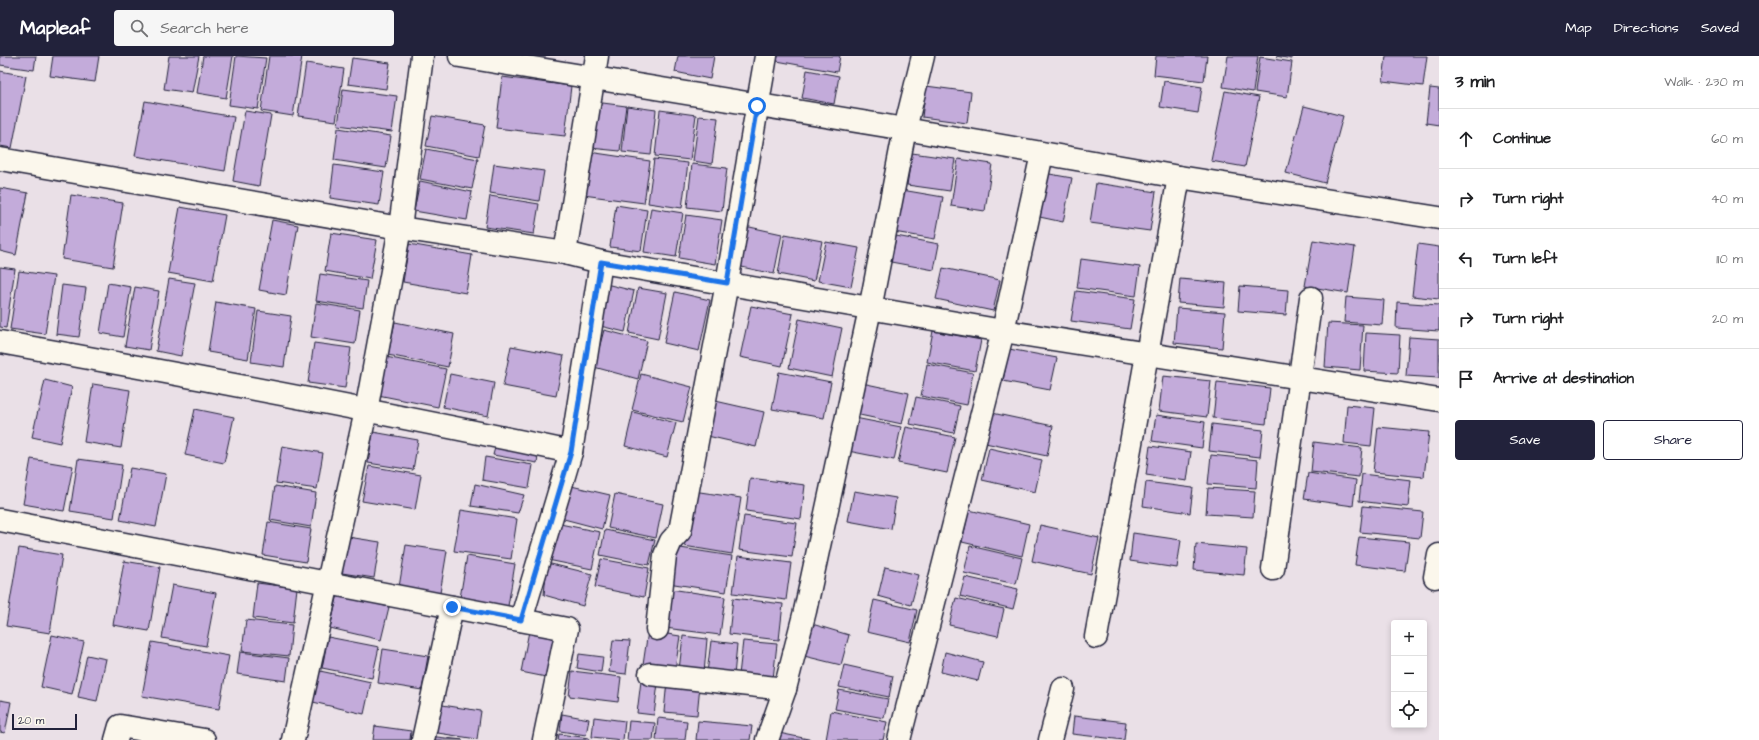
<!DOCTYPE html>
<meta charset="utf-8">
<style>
:root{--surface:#fff;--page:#f6f6f6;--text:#202124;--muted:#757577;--line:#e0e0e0;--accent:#22223b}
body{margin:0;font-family:"Architects Daughter",sans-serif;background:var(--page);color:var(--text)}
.controls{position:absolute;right:12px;bottom:12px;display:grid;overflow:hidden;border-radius:4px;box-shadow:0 2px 6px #0003}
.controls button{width:36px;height:36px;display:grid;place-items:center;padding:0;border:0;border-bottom:1px solid var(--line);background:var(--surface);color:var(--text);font:20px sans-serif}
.scale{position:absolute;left:12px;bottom:10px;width:65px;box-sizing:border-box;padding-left:4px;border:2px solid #22223b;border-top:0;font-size:11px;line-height:14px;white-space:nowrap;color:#22223b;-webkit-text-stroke:3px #fbf7ec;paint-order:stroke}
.stop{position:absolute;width:12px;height:12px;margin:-9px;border:3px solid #1a73e8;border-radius:50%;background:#fff}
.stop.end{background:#1a73e8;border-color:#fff;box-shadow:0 1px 4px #0008}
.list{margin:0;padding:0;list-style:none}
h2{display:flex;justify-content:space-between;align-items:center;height:52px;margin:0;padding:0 16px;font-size:17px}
h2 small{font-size:13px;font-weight:400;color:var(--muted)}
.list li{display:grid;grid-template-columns:26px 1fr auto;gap:12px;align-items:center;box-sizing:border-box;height:60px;padding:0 16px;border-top:1px solid var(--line)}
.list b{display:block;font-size:15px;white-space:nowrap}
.list em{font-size:13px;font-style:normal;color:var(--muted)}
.actions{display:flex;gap:8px;padding:12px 16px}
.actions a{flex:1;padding:9px 0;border:1px solid var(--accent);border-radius:4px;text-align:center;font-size:14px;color:var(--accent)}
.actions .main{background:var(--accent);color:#fff}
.icon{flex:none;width:22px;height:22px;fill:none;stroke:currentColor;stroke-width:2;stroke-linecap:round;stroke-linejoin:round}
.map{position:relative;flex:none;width:1439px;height:684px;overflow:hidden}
header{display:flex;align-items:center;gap:24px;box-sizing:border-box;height:56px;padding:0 20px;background:var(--accent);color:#fff}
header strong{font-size:19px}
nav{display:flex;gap:22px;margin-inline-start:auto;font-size:14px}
.search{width:280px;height:36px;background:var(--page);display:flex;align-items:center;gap:10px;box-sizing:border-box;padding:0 14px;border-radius:4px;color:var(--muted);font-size:15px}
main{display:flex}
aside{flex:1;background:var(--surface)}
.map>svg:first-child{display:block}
</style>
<header>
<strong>Mapleaf</strong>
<div class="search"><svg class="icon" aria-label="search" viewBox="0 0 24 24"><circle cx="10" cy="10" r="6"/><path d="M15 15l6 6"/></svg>Search here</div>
<nav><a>Map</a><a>Directions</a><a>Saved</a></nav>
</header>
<main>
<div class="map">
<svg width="1439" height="684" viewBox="0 0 1439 684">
<rect width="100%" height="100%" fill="#eae0e7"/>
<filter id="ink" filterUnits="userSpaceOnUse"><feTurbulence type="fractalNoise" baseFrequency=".025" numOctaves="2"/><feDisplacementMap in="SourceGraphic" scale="8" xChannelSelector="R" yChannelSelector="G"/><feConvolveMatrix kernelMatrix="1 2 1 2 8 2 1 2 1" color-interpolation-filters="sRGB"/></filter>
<g filter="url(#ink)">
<g fill="#c3abda" stroke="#22223b">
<polygon points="0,0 36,0 34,14 0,9"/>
<polygon points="53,0 99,0 95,26 50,20"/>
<polygon points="169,0 199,0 192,37 164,33"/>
<polygon points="203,0 233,0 226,42 197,37"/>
<polygon points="236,0 266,2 258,53 229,49"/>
<polygon points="269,0 302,0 293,60 261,55"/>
<polygon points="678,0 714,0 710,23 675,16"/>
<polygon points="778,0 840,0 837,16 777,5"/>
<polygon points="1156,0 1207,0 1204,25 1154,19"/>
<polygon points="1228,0 1258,0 1253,36 1223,31"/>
<polygon points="1276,0 1292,0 1292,3"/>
<polygon points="1386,0 1427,0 1423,30 1383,25"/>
<polygon points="1260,1 1292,6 1287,41 1255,36"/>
<polygon points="352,2 390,7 386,33 348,28"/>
<polygon points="306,7 344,13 336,65 298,60"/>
<polygon points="807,14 839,20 834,48 802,42"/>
<polygon points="0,15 26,20 12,92 0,90"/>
<polygon points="502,21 571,30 565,80 496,72"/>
<polygon points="1164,25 1202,31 1198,57 1160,51"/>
<polygon points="926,30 971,36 967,67 922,61"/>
<polygon points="1430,32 1439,33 1439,69 1426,67"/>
<polygon points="343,33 397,40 392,76 338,69"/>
<polygon points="1225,35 1259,41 1245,111 1211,105"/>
<polygon points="145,45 234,61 225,115 135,100"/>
<polygon points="595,46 626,50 620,95 590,92"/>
<polygon points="627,50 656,54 651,99 622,96"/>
<polygon points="1304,50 1343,60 1325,127 1286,117"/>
<polygon points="660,54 696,59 690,104 655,100"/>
<polygon points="245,55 271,59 259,130 233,125"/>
<polygon points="432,60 485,69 479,100 426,90"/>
<polygon points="699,60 718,62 712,108 693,105"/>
<polygon points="338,72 391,80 386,112 334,104"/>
<polygon points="426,93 478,103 472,133 420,123"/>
<polygon points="589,96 650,105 644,147 583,139"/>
<polygon points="912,97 955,103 950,135 907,129"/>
<polygon points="654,103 688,107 682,152 648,147"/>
<polygon points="958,103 992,108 985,155 951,150"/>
<polygon points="494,108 544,115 539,145 490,137"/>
<polygon points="692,108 727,112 722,155 687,151"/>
<polygon points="334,109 384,116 379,149 330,142"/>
<polygon points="1044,117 1072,122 1063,166 1035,160"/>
<polygon points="420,125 472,136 467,164 414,155"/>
<polygon points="1096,127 1156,136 1150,175 1090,167"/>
<polygon points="0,132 28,137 16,199 0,195"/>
<polygon points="896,133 943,141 935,183 888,175"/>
<polygon points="71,139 123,147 113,211 62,203"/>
<polygon points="490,140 539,148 534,178 485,171"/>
<polygon points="616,149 647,154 641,195 610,191"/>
<polygon points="180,151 225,159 213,225 168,217"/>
<polygon points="651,152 683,157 676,201 644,196"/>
<polygon points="686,159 722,164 715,208 679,202"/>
<polygon points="272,164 298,169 286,239 259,234"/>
<polygon points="745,170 782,178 774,218 737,210"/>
<polygon points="331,177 377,184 370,223 325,215"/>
<polygon points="785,178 822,185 814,225 778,218"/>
<polygon points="896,180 939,188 934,214 891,206"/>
<polygon points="1313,184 1355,191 1348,237 1305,230"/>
<polygon points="826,186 859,192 851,231 818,225"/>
<polygon points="409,188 472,199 466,237 403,226"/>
<polygon points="1418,188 1439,191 1439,243 1412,240"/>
<polygon points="1081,203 1140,211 1136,240 1077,232"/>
<polygon points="0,211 15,213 6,272 0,271"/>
<polygon points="943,212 1000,224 993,255 936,243"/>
<polygon points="19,215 54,220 45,278 10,273"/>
<polygon points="320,218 367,225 363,252 316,245"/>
<polygon points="169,223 195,227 181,300 156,295"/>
<polygon points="1180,223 1226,227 1224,251 1178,247"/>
<polygon points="108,227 131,231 123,281 100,277"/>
<polygon points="606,228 634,235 625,276 596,269"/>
<polygon points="62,229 86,232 79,281 56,278"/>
<polygon points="1240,230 1288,234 1286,259 1238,255"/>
<polygon points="135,231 159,235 149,294 125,290"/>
<polygon points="638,232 667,237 658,283 629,277"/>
<polygon points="1076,235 1135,243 1130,273 1071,265"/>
<polygon points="675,236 710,244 699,295 664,287"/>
<polygon points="1346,241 1384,244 1382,269 1344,266"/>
<polygon points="216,246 256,253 248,303 208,296"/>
<polygon points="1397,246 1439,249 1439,275 1396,272"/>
<polygon points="316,247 360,254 355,288 311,281"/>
<polygon points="751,250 793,258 782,310 740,301"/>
<polygon points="1177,252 1225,256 1222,292 1174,287"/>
<polygon points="258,255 291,260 284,311 251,306"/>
<polygon points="799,263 842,272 832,321 789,312"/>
<polygon points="395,266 454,278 448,311 388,299"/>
<polygon points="1328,267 1363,269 1360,314 1325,311"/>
<polygon points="604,274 647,285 638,323 594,311"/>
<polygon points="933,275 981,284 975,315 927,306"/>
<polygon points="1366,277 1400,279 1398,317 1364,315"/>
<polygon points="1409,281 1439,283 1439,322 1406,320"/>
<polygon points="314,287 351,292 345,332 308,327"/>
<polygon points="511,290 564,300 556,340 503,330"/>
<polygon points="1009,293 1057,302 1050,334 1003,325"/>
<polygon points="386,301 446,313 438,351 378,339"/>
<polygon points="927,308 973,317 967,349 921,340"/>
<polygon points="779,316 831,326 824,362 772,353"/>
<polygon points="450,318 494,327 488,360 443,351"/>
<polygon points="641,318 692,331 683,366 632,354"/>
<polygon points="1163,320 1211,325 1207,361 1159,355"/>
<polygon points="45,324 72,331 60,387 32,381"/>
<polygon points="1217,326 1270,332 1266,368 1213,362"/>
<polygon points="862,327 909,337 902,368 855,358"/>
<polygon points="93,328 130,334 121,392 84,386"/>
<polygon points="916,341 960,350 954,377 910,368"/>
<polygon points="711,344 764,356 756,391 703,379"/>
<polygon points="1347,349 1375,352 1371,390 1344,387"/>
<polygon points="195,353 234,361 224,407 185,399"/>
<polygon points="633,356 676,367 667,401 625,390"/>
<polygon points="992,357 1053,370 1047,400 985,387"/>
<polygon points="1156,359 1205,366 1202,392 1152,385"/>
<polygon points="855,362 901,371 894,404 848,395"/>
<polygon points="1212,368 1263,374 1260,401 1209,395"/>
<polygon points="906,371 955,381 947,417 898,407"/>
<polygon points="1378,371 1429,376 1424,421 1373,416"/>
<polygon points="373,376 418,384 413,414 368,407"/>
<polygon points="1314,386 1362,392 1359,421 1311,416"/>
<polygon points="496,388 539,394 537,407 493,399"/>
<polygon points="282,390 323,397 317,433 276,427"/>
<polygon points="1150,390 1191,396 1187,425 1146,419"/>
<polygon points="989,392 1042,404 1035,436 982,424"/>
<polygon points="1211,399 1258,404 1256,432 1208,428"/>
<polygon points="485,401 533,409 529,432 482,424"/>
<polygon points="31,403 73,410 64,455 23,448"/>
<polygon points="78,403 122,409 114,462 70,455"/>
<polygon points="369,410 421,419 415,454 362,445"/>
<polygon points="130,412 166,418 156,471 120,464"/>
<polygon points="1308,417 1356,424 1353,450 1304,443"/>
<polygon points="1362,418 1411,424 1408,451 1359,445"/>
<polygon points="750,422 805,429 801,463 746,455"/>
<polygon points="1146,426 1193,432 1190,457 1143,450"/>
<polygon points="475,428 524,439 518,457 471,450"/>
<polygon points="567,429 610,439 602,473 560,462"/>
<polygon points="275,430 316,437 311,471 270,464"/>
<polygon points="1208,432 1255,435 1253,461 1206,458"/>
<polygon points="693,435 741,442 732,498 684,490"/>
<polygon points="854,435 896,442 891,473 848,465"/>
<polygon points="615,438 663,448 656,482 608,472"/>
<polygon points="1363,450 1423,456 1420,482 1360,476"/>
<polygon points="461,454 517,463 511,503 454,495"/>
<polygon points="969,454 1029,468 1022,500 962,486"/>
<polygon points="744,460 797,467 792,501 739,494"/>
<polygon points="268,466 311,473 306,506 263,499"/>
<polygon points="555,467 600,476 592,513 548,504"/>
<polygon points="1040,469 1099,482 1091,518 1032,505"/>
<polygon points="605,474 655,484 649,509 600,499"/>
<polygon points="1133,477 1181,484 1177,512 1130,505"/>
<polygon points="348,481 380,486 374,522 342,517"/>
<polygon points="1359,481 1409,486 1405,515 1355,509"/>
<polygon points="1196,488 1247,493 1244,519 1194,514"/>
<polygon points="406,489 447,495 440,537 399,531"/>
<polygon points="970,490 1022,502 1016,528 964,517"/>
<polygon points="674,491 732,500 726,536 668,527"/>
<polygon points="19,492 62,499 50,577 6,570"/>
<polygon points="467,500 515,508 508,550 460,542"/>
<polygon points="738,500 791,507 786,544 733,537"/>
<polygon points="601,503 649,512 644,541 595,531"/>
<polygon points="124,505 160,511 149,575 113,569"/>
<polygon points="547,507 592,518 583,550 544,539"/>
<polygon points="885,511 919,519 911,549 878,540"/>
<polygon points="965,521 1018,533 1013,553 960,540"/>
<polygon points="257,527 297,532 293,567 253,562"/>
<polygon points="172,529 216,537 206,590 162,582"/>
<polygon points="670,533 725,541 720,579 665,572"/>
<polygon points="338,538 389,551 381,584 330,572"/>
<polygon points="733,542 783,548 779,584 729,578"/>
<polygon points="956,542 1004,553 998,580 949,569"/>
<polygon points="874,544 917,554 910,586 867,576"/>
<polygon points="246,564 292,569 289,600 242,595"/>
<polygon points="812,568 849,579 841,609 804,600"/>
<polygon points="529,575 559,581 551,622 521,616"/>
<polygon points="648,575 680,580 675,614 643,609"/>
<polygon points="52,579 84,586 72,638 41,631"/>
<polygon points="683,580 707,583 704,617 679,614"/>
<polygon points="328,581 379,591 372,622 322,612"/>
<polygon points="613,584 630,585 626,618 609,616"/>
<polygon points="711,585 737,588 734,620 707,617"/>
<polygon points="743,585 777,588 773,623 739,619"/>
<polygon points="152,586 229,600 219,653 142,640"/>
<polygon points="383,593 428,600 422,634 378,627"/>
<polygon points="240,596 289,602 286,625 237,618"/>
<polygon points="945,596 983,606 978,625 941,616"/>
<polygon points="579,598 603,601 601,616 577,612"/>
<polygon points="87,599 106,603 97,645 78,641"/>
<polygon points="844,609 893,620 889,641 839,631"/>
<polygon points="320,615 371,626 364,658 313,646"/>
<polygon points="572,615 621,621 618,646 569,640"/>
<polygon points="641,625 658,627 654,659 637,657"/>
<polygon points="667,625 700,629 697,659 664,656"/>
<polygon points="839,634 888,643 884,662 835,653"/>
<polygon points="0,644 11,646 5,677 0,676"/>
<polygon points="436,648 481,655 477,683 431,676"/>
<polygon points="831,655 887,666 883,684 826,684"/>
<polygon points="562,658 589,663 586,679 560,675"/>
<polygon points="1074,660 1126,666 1124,684 1072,678"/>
<polygon points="594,661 625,665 623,684 592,681"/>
<polygon points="658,662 687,665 685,684 656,684"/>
<polygon points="629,665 655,667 653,684 627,684"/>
<polygon points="698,665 752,670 750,684 696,684"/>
<polygon points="375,670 411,675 410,684 373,684"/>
<polygon points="774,676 813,684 773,684"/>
<polygon points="559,678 589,682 588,684 558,684"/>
<polygon points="428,680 463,684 427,684"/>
</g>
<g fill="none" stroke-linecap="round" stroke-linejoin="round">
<g stroke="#22223b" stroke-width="25">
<g id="street">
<polyline points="460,0 905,73 1179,121 1439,162"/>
<polyline points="0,103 400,172 565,197 601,206 1003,275 1439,344"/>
<polyline points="565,197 597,0"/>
<path d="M 0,286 C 191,320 382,356 571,396"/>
<polyline points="0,464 567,573 544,684"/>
<polyline points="1273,513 1311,242"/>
<polyline points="1435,521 1439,499"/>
<polyline points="521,564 571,396 601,206"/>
<polyline points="657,573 665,499 671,485 680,475 727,227 766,0"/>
<polyline points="1096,581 1179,121"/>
<polyline points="650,618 785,633"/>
<polyline points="116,684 120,670 204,684"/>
<polyline points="293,684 366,355 400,172 422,0"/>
<polyline points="423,684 452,551"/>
<polyline points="767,684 785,633 805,555 870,253 905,73 923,0"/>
<polyline points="899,684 1003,275 1042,98"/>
<polyline points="1050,684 1063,633"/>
</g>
</g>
<use href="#street" stroke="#fbf7ec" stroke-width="22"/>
</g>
</g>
<g fill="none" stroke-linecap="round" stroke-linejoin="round" filter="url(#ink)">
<polyline stroke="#1a73e8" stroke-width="5" points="452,551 521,564 571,396 601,206 727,227 757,50"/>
</g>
</svg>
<div class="controls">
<button>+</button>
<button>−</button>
<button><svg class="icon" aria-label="locate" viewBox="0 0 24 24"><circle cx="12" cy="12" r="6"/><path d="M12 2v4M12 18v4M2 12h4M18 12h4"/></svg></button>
</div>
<div class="scale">20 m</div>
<div class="stop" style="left:757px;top:50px"></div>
<div class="stop end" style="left:452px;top:551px"></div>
</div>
<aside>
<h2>3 min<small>Walk · 230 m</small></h2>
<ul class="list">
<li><svg class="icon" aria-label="ahead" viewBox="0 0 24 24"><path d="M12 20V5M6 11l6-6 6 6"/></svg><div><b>Continue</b></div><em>60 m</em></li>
<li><svg class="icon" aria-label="right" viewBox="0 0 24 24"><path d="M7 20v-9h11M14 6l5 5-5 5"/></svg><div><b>Turn right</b></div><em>40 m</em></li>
<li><svg class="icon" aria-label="left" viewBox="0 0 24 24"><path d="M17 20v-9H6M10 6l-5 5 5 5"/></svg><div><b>Turn left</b></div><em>110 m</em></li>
<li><svg class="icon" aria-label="right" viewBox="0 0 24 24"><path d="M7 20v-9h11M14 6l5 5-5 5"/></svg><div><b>Turn right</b></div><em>20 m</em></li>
<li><svg class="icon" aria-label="arrive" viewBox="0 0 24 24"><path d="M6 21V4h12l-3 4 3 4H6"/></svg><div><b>Arrive at destination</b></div></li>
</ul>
<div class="actions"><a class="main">Save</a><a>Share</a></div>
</aside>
</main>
